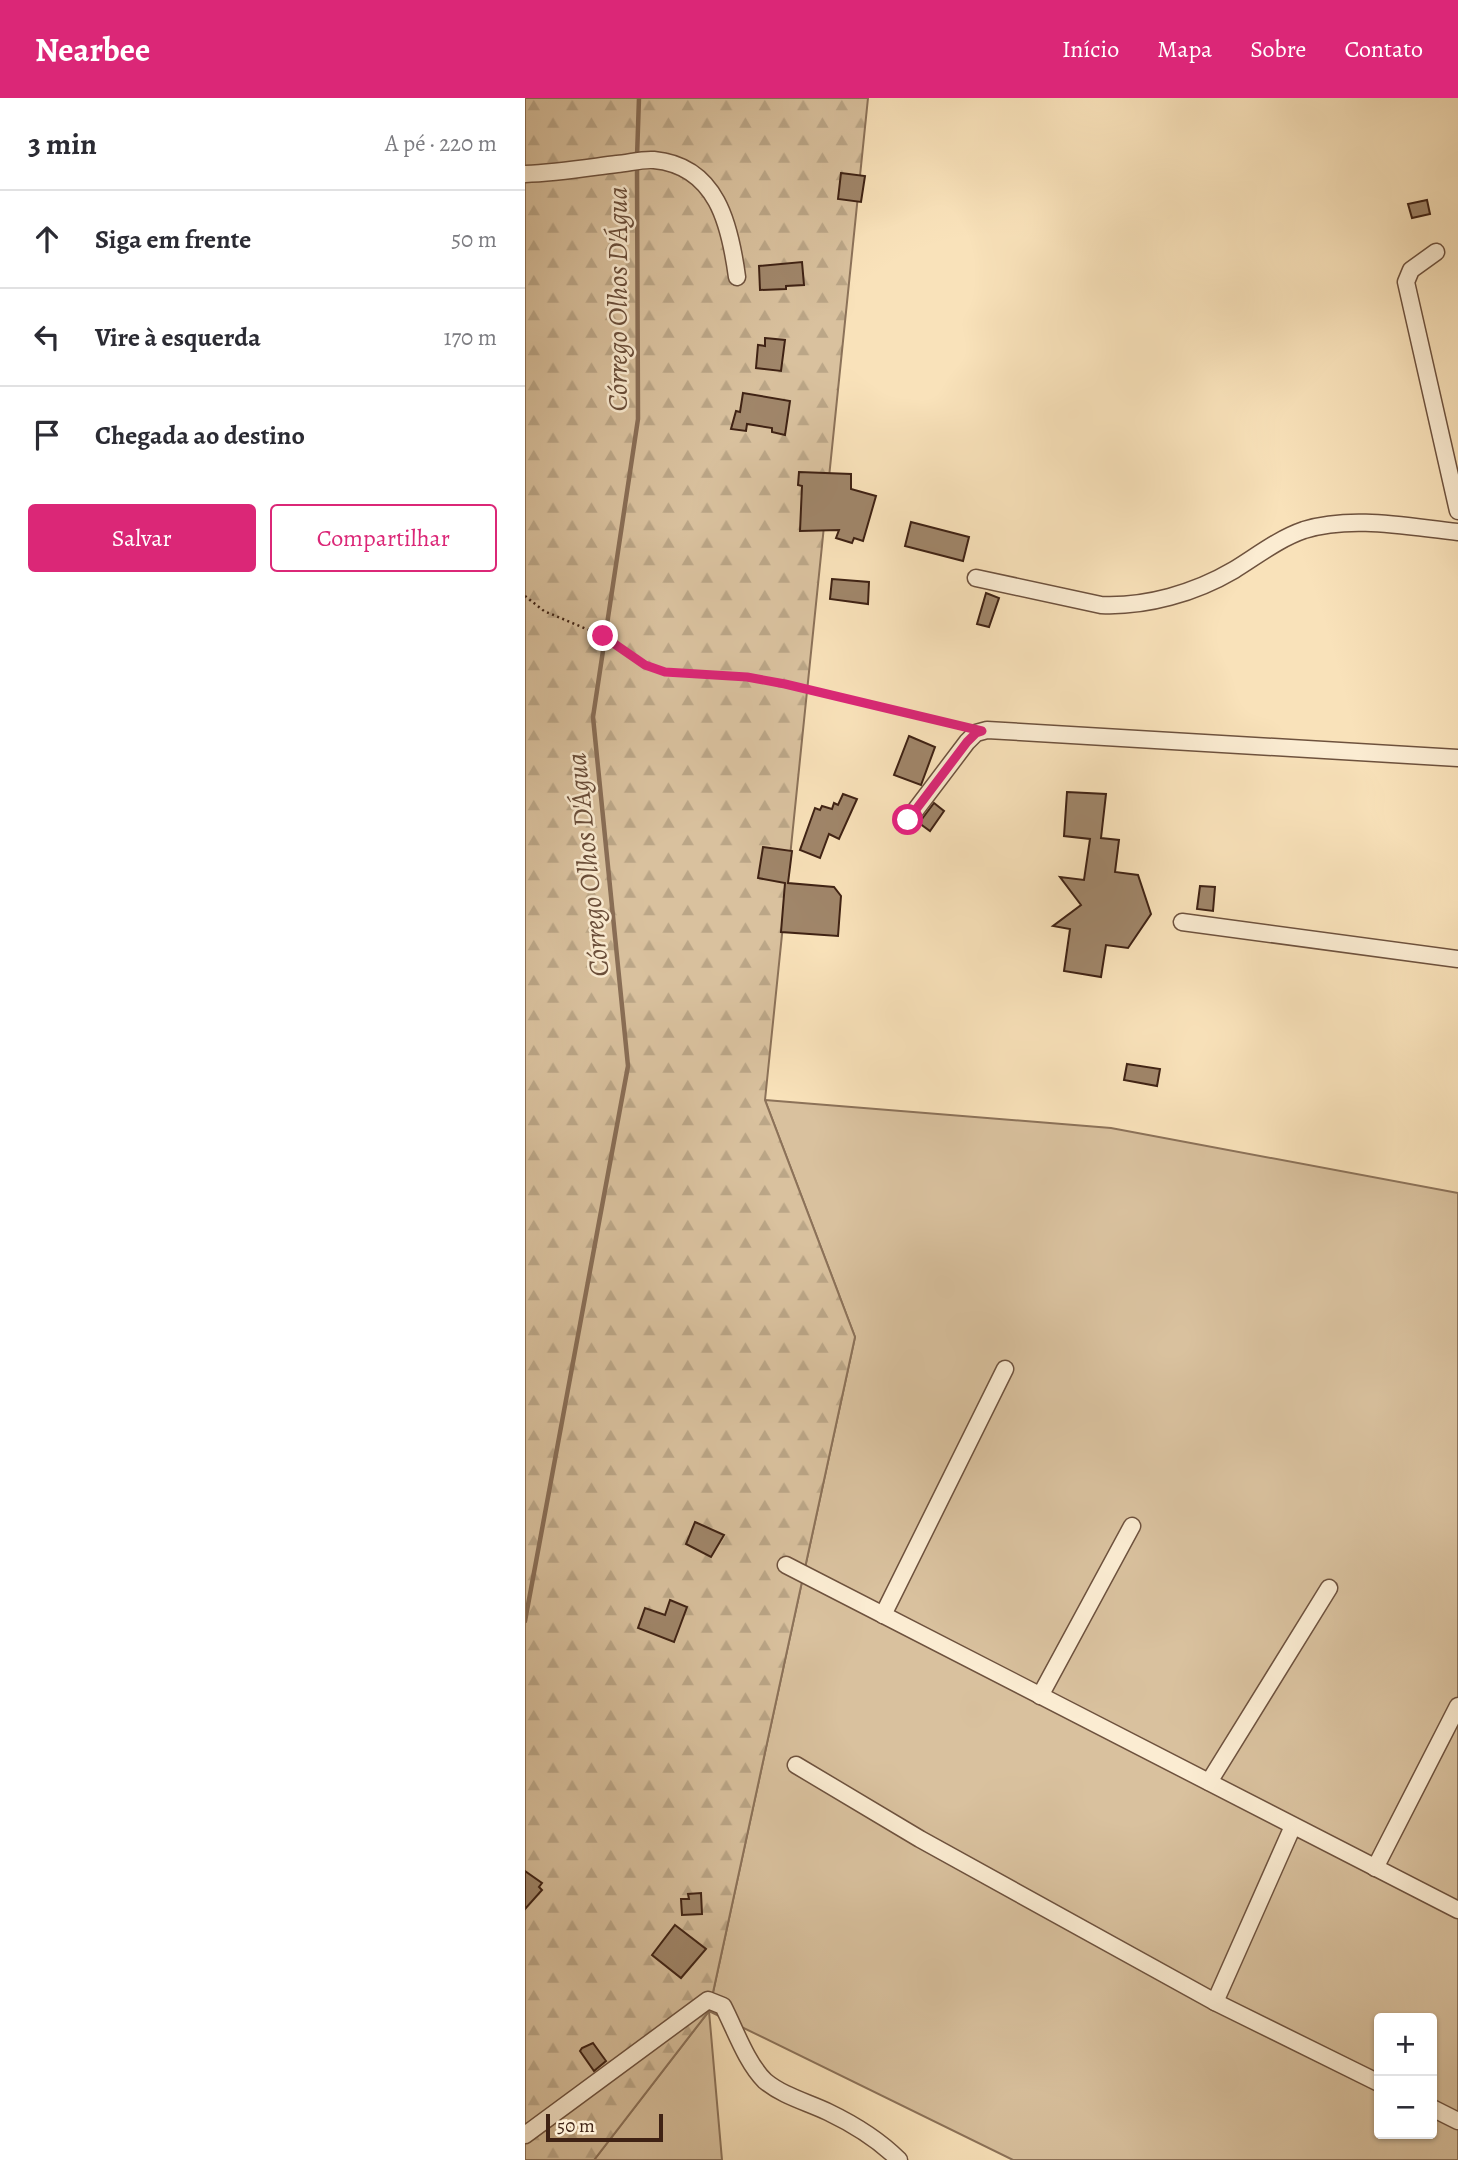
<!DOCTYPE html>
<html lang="pt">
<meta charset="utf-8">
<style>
:root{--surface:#fff;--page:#f2f2f3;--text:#2b2b33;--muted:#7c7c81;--line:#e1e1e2;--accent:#db2777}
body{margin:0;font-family:Alegreya,serif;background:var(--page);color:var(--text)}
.controls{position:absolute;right:21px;bottom:21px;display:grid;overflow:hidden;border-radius:7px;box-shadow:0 2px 5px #0004}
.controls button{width:63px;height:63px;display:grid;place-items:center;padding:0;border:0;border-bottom:2px solid var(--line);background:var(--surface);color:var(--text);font:35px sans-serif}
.scale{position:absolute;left:21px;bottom:18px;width:117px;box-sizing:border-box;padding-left:7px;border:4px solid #3f2214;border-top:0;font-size:19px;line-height:24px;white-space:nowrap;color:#3f2214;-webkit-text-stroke:5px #fbecd2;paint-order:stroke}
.stop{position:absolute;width:21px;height:21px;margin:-16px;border:5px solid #db2777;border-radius:50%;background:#fff}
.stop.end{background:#db2777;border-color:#fff;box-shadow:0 2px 7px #0008}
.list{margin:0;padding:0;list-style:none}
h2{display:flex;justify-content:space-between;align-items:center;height:91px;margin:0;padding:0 28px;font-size:30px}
h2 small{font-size:23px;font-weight:400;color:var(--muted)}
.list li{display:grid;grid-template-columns:46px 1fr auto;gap:21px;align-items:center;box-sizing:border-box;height:98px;padding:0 28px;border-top:2px solid var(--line)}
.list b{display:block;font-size:26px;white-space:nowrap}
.list em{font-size:23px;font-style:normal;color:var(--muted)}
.actions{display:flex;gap:14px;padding:21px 28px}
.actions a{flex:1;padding:16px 0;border:2px solid var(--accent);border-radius:7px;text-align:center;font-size:24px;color:var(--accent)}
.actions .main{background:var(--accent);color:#fff}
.icon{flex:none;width:38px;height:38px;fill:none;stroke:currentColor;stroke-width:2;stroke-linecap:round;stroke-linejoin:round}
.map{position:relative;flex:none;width:933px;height:2062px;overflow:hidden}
header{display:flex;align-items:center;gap:42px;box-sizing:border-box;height:98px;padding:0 35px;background:var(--accent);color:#fff}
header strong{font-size:33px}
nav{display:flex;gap:38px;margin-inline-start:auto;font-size:24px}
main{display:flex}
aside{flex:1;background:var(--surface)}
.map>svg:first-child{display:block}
</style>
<header>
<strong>Nearbee</strong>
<nav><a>Início</a><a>Mapa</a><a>Sobre</a><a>Contato</a></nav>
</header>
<main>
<aside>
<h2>3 min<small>A pé · 220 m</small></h2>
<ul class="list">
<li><svg class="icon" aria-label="ahead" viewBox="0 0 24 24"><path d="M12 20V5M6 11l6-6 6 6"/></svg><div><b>Siga em frente</b></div><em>50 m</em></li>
<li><svg class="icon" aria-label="left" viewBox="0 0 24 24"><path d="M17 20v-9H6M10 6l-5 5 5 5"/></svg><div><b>Vire à esquerda</b></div><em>170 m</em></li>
<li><svg class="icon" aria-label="arrive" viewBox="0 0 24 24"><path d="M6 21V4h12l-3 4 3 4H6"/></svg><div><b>Chegada ao destino</b></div></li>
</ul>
<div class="actions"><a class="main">Salvar</a><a>Compartilhar</a></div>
</aside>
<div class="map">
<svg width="933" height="2062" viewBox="0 0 933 2062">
<defs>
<pattern id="forest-firs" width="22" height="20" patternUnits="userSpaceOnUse" patternTransform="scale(1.75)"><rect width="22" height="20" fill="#d9c19e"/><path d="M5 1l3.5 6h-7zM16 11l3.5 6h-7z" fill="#bba687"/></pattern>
</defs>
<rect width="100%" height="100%" fill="#f9e2ba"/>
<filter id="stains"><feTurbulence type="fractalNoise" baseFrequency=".00286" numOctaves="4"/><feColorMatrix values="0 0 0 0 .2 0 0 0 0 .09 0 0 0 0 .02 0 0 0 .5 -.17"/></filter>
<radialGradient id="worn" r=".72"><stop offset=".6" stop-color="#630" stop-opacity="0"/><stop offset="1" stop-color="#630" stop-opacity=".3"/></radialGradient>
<path fill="#d9c19e" stroke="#8c7259" stroke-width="2" fill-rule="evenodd" d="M 240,1002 L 586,1030 L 933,1095 L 933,2062 L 488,2062 L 184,1913 L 197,2062 L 69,2062 L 184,1913 L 330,1239 ZM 854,1920 L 907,1920 L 907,2036 L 854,2036 Z"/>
<polygon fill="url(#forest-firs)" stroke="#8c7259" stroke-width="2" points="0,0 343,0 240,1002 330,1239 184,1913 69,2062 0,2062"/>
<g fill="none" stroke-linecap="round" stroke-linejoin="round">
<g stroke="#896e56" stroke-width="4.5">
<polyline points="112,59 114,0"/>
<polyline points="0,1523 103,968 68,619 113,321 112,68"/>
</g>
</g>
<g fill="#a0866a" stroke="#3f2214" stroke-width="2">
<polygon points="316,75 340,78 336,104 313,101"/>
<polygon points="902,102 905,116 887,120 883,106"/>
<polygon points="277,164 279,187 261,188 261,191 235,192 234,168"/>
<polygon points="240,240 260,242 256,273 231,270 233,247 240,248"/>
<polygon points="218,295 265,303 260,337 247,334 247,330 222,326 221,333 206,331 211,313 215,314"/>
<polygon points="274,374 326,376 326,391 351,398 338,443 329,440 327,445 311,440 314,432 275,433 277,388 273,387"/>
<polygon points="386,424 444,439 438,463 380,448"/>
<polygon points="307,481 344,484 343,506 305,501"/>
<polygon points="461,495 474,500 464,529 452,526"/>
<polygon points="384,638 410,649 396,687 369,677"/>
<polygon points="542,694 581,696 576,740 594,742 590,774 613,777 626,816 603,850 581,847 576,879 539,873 545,831 528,828 556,807 535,779 559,782 565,741 539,738"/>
<polygon points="318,696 332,701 314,741 304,736 295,760 275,752 290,710 295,712 297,708 307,711 309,705 313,707"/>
<polygon points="409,705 419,713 405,733 394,725"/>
<polygon points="238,749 267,753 263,785 309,789 316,798 313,838 256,834 260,785 233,780"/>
<polygon points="675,788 690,789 688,813 672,811"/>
<polygon points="602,966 635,971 632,988 599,982"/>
<polygon points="170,1424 199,1437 186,1459 161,1446"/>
<polygon points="145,1502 162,1509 149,1544 113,1530 120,1510 140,1517"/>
<polygon points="0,1773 17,1785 14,1789 17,1792 0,1811"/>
<polygon points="176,1795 177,1816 157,1817 156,1801 164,1801 163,1796"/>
<polygon points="150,1827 181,1851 156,1880 127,1857"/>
<polygon points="68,1945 81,1963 69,1973 55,1953 57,1950"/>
</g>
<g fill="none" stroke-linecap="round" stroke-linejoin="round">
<g stroke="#6e523e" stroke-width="19">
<g id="minor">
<path d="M 0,76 C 31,75 61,70 92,66 C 104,65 117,61 129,62 C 192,68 205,127 212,179"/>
<polyline points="911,154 886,172 881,184 933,413"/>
<path d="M 451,480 L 576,507 C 621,509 670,495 709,472 C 732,458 753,441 779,432 C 827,417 884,429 933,434"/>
<polyline points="383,722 442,644 451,635 462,632 933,660"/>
<polyline points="657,824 933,861"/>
<polyline points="261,1467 933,1812"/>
<polyline points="358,1517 480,1271"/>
<polyline points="515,1598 607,1428"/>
<polyline points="271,1667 395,1741 690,1904 854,1985"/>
<polyline points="684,1684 804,1490"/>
<polyline points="850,1770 933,1608"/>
<polyline points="690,1904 768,1728"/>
<polyline points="907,2010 933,2023"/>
<path d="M 0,2037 L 183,1902 L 198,1908 C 210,1931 221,1964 240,1983 C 258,1998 282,2004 303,2014 C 328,2026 354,2042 374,2062"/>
</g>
</g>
<polyline stroke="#3f2214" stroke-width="2.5" stroke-dasharray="2 3.5" stroke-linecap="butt" points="0,498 19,513 78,538 120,567 140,574 222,579 315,598 436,627"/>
<use href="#minor" stroke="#fbecd2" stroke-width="16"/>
</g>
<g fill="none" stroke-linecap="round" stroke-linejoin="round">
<polyline stroke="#db2777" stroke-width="9" points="78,538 120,567 140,574 222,579 260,586 457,633 451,635 442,644 383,722"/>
</g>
<g text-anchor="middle" stroke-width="5" stroke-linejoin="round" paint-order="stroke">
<g font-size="28" font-style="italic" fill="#6a4e3a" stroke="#fbecd2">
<text transform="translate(92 201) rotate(-90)" y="10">Córrego Olhos D'Água</text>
<text transform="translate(62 767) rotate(-96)" y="10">Córrego Olhos D'Água</text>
</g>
</g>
<rect width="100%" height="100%" filter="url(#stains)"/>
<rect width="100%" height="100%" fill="url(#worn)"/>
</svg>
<div class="controls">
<button>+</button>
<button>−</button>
</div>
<div class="scale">50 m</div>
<div class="stop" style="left:383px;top:722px"></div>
<div class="stop end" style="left:78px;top:538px"></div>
</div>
</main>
